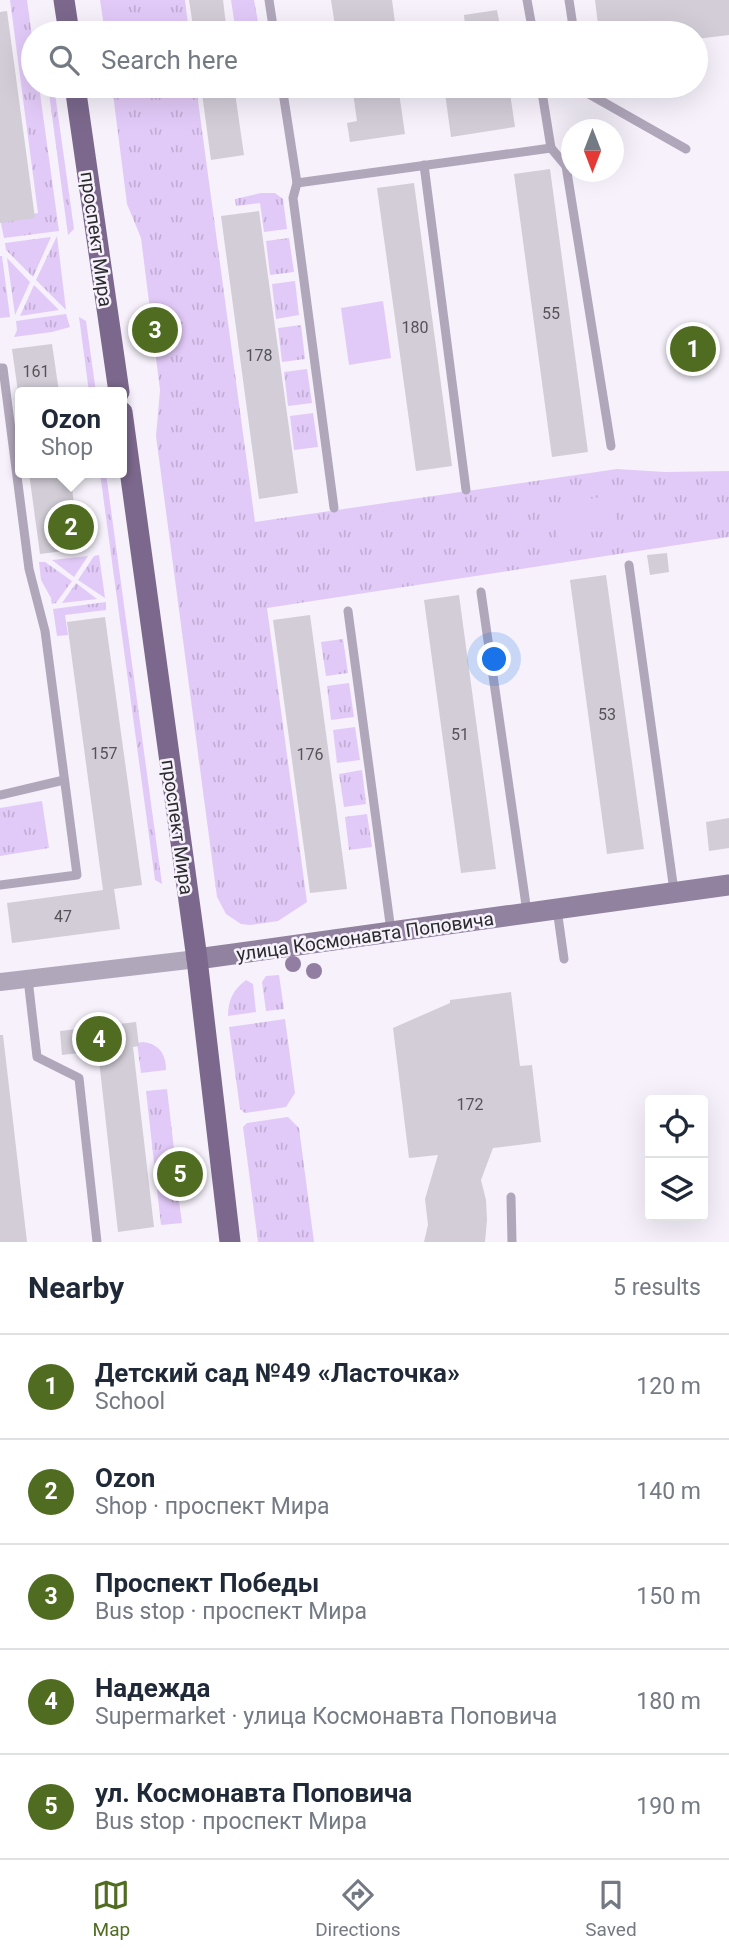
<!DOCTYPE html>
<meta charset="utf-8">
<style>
:root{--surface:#fff;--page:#f6f6f7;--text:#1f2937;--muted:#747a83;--line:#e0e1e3;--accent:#4f6c21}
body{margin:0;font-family:Roboto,sans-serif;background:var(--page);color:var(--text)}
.controls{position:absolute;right:21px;bottom:21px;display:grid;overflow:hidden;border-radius:7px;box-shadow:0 7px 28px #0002}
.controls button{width:63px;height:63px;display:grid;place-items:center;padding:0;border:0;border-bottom:2px solid var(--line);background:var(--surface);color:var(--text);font:35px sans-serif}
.compass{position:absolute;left:561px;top:119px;width:63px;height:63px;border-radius:50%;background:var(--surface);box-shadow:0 7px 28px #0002;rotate:180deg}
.you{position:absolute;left:495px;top:660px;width:24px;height:24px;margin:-18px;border:5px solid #fff;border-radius:50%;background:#1a73e8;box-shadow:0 0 0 10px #1a73e833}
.badge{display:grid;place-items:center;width:46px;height:46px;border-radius:50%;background:var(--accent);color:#fff;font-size:23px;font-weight:700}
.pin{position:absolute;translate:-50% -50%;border:4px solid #fff;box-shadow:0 2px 7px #0006}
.popup{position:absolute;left:15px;top:387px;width:112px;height:91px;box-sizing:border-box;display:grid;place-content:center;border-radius:7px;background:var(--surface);filter:drop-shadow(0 2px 5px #0005);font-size:23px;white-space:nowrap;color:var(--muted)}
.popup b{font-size:26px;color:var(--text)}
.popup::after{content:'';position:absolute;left:50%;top:100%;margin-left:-14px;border:14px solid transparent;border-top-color:var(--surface)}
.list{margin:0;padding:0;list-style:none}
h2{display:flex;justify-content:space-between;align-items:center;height:91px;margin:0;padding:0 28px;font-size:30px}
h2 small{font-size:23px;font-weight:400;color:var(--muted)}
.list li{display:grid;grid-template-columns:46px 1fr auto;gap:21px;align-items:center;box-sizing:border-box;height:105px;padding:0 28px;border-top:2px solid var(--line)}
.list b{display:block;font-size:26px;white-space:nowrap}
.list p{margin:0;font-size:23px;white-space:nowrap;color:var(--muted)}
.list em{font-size:23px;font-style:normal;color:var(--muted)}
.icon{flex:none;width:38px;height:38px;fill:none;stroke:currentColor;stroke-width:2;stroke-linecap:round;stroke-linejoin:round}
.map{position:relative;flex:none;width:729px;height:1242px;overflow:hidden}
.search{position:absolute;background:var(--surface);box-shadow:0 7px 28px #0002;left:21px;right:21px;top:21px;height:77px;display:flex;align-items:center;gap:18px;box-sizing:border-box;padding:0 24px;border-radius:38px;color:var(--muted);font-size:26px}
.sheet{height:616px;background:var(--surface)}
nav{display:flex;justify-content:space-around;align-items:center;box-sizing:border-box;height:98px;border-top:2px solid var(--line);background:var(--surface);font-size:19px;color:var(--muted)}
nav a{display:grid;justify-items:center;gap:4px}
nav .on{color:var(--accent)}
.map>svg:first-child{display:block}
</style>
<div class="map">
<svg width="729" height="1242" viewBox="0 0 729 1242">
<defs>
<pattern id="grass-tufts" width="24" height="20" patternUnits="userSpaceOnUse" patternTransform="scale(1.75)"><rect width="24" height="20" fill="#e2caf8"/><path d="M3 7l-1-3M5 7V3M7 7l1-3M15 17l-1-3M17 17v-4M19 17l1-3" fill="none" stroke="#c2aed5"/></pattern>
</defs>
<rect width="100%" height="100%" fill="#f6f1fb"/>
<g fill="url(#grass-tufts)">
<polygon points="10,0 27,0 33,44 33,86 39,86 59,231 4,238 0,219 38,213"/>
<polygon points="100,0 185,0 189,33 105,33"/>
<polygon points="231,0 254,0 258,22 235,26"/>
<polygon points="48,86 54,86 74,229 68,235"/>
<polygon points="112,86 196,86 255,522 617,469 665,472 729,471 729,537 267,608 307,902 278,921 250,925 241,924 226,914 217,897 156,436 160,390 141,238 127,204"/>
<polygon points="261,193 275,193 283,199 287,229 264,232 260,203 236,206 235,199"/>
<polygon points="57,236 66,310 36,280"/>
<polygon points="51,237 33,277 6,250 5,243"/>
<polygon points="289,238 294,272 270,275 266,241"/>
<polygon points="0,256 2,256 10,317 0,318"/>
<polygon points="7,258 30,282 15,315"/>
<polygon points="295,281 299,315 276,319 272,284"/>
<polygon points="34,285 59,310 20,316"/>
<polygon points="66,314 70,327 52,332 14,337 17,330 16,321"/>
<polygon points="79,317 86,321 96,392 89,392"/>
<polygon points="301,325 305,359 282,362 278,328"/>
<polygon points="307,369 312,403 288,406 284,372"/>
<polygon points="313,413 318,447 294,450 290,416"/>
<polygon points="100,473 106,473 162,884 155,880"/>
<polygon points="99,555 105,598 78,580 94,556"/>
<polygon points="88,556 74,577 52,560"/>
<polygon points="39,562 45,562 72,581 56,603 52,604 51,598 41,580"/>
<polygon points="76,583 97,599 62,603"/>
<polygon points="106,602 106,610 65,615 68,635 57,636 53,609"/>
<polygon points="343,639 348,673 326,676 321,642"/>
<polygon points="349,683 354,717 331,720 327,686"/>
<polygon points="355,727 360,760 337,763 333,730"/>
<polygon points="362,770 366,804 344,807 339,774"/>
<polygon points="42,801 49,848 0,856 0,808"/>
<polygon points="367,814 372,847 349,850 345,817"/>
<polygon points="279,975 284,1009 266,1011 262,982 266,976"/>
<path d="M 246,980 L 253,984 L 256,1012 L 228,1016 C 228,1000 233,990 246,980 Z"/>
<polygon points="285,1019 295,1093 286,1107 245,1113 240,1109 229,1027"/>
<path d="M 143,1042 C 159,1044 166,1054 166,1070 L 141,1073 L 137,1043 Z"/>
<polygon points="167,1089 178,1184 172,1185 173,1201 179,1201 182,1223 161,1225 146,1091"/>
<polygon points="288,1117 299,1128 314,1242 258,1242 243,1127 247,1123"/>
</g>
<g fill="#e2caf8">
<polygon points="383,301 391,358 349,365 341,308"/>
<polygon points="613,495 618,528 558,538 553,505"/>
</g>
<g fill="#d2cdd7">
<polygon points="189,0 223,0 227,33 194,33"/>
<polygon points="331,0 392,0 395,23 336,32"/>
<polygon points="595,0 729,0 729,35 696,39 696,33 599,33"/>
<polygon points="497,10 501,31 517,29 517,33 436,33 435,30 465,26 464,15"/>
<polygon points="7,11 35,218 0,223 0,12"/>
<polygon points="201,86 234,86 244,155 211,160"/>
<polygon points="352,86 398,86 405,134 350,142 347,123 357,121"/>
<polygon points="444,86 509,86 515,127 451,137"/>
<polygon points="550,169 588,452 552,457 514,174"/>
<polygon points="414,183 452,466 416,471 377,188"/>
<polygon points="259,211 298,493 259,499 221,216"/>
<polygon points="52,344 59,392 18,392 12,349"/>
<polygon points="29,473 70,473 80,549 40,554"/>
<polygon points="667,553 669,572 650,575 647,555"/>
<polygon points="606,575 644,849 607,854 570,580"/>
<polygon points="459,595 496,869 461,873 424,600"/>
<polygon points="310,615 347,889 310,893 273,620"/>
<polygon points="105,617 142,885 114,889 120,929 12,943 7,903 103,890 67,622"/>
<polygon points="729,818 729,848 709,851 706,822"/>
<polygon points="511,992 520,1066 532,1065 541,1142 493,1148 481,1180 486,1200 487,1220 485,1242 424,1242 428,1225 425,1199 438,1155 409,1158 393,1028 450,1003 450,1000"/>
<polygon points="136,1022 139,1046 133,1047 154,1227 118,1232 98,1051 62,1055 60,1031"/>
<polygon points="0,1035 3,1035 27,1242 0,1242"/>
</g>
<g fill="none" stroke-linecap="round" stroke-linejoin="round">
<g stroke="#b1a7bb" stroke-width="9">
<polyline points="269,0 274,33"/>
<polyline points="527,0 533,33"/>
<polyline points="569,0 574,33"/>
<polyline points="282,86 297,183 293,198 334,508"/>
<polyline points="541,86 551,148 566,166 611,446"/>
<polyline points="584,86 589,94 686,149"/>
<polyline points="424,165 466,490"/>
<polyline points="297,183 551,148"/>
<polyline points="0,368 3,368 29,569 45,631 77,875 0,885"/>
<polyline points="629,565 674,891"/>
<polyline points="481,592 527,912"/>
<polyline points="348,611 391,931"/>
<polyline points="0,795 64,780"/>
<polyline points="557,909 564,959"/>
<polyline points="28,979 37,1057 79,1078 97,1242"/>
<polyline points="511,1197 512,1242"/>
</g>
<polyline stroke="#b1a7bb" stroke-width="18" points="0,982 197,959"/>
<polyline stroke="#9182a0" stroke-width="21" points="197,959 729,885"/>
<g stroke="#7b688c" stroke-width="21">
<polyline points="64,0 69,33"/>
<polyline points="75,86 119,392"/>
<polyline points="122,412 197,959 230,1242"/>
</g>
</g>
<g fill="#917ea1">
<circle cx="293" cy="964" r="8"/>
<circle cx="314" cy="971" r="8"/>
</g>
<g text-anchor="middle" stroke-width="5" stroke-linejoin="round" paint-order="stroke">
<g font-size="16" fill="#555358">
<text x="551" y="319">55</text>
<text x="415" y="333">180</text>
<text x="259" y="361">178</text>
<text x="36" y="377">161</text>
<text x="607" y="720">53</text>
<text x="460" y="740">51</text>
<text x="104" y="759">157</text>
<text x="310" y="760">176</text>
<text x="63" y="922">47</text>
<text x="470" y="1110">172</text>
</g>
<g font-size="19" fill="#2b2a2d" stroke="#f6f1fb">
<text transform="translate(97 239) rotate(82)" y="7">проспект Мира</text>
<text transform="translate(178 827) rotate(82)" y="7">проспект Мира</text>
<text transform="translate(365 936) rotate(-8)" y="7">улица Космонавта Поповича</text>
</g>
</g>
</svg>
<div class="controls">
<button><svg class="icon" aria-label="locate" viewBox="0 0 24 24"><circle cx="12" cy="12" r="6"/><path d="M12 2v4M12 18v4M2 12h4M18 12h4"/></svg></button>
<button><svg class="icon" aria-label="layers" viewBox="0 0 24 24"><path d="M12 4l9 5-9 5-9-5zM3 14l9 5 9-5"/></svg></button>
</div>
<svg class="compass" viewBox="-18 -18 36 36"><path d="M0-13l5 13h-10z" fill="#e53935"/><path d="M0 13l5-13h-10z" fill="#747a83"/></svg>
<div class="you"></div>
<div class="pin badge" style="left:693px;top:349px">1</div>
<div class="pin badge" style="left:71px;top:527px">2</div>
<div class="popup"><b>Ozon</b>Shop</div>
<div class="pin badge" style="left:155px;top:330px">3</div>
<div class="pin badge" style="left:99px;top:1039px">4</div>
<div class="pin badge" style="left:180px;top:1174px">5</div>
<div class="search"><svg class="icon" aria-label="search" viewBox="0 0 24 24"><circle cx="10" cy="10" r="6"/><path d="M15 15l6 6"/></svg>Search here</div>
</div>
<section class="sheet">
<h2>Nearby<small>5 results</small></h2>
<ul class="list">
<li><span class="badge">1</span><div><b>Детский сад №49 «Ласточка»</b><p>School</p></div><em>120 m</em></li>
<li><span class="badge">2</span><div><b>Ozon</b><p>Shop · проспект Мира</p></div><em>140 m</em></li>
<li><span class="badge">3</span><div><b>Проспект Победы</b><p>Bus stop · проспект Мира</p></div><em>150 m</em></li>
<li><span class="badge">4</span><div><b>Надежда</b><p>Supermarket · улица Космонавта Поповича</p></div><em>180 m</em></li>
<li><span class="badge">5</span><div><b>ул. Космонавта Поповича</b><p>Bus stop · проспект Мира</p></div><em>190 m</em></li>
</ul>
</section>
<nav>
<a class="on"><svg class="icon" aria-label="map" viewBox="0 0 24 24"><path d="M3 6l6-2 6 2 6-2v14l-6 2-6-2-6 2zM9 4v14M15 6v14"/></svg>Map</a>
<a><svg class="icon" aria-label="directions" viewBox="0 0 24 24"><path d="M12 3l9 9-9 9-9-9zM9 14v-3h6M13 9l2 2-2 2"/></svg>Directions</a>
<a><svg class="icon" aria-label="saved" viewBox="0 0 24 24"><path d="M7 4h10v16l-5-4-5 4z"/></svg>Saved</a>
</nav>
